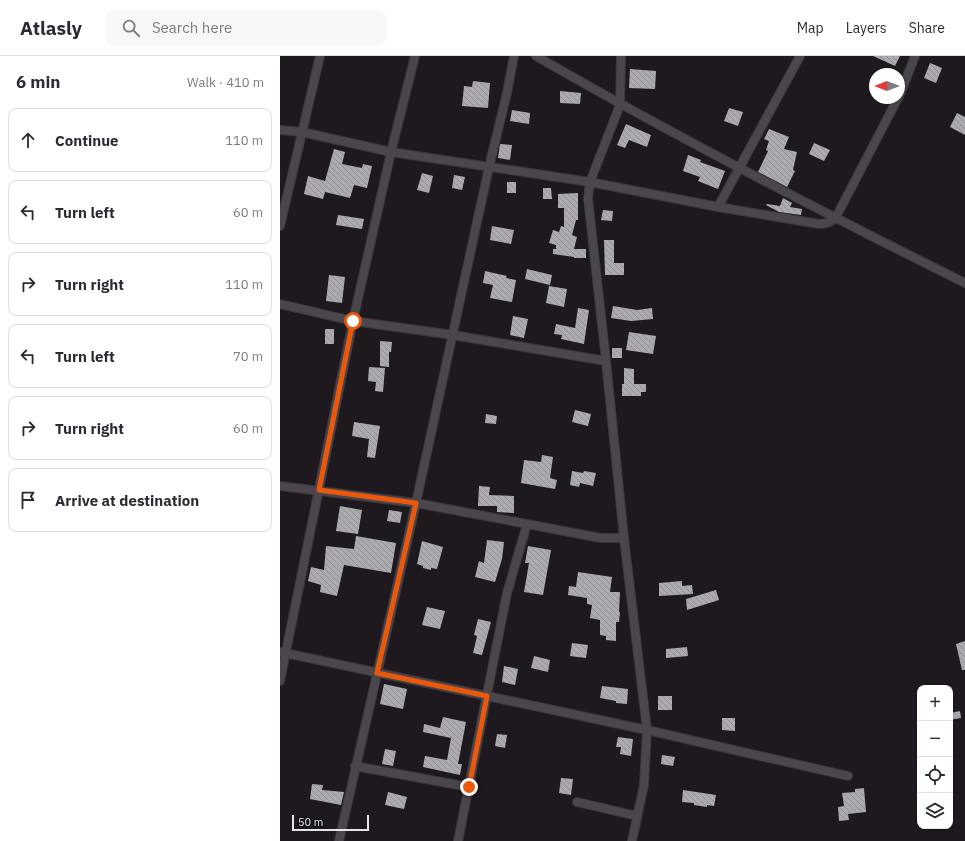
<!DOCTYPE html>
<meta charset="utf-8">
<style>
:root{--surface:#fff;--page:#f7f7f7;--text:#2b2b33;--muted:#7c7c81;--line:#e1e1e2}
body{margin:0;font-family:"IBM Plex Sans",sans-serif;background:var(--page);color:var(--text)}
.controls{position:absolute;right:12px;bottom:12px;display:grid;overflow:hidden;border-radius:8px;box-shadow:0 1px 3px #0004}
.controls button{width:36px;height:36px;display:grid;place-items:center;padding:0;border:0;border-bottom:1px solid var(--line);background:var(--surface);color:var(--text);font:20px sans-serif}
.compass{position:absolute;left:589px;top:12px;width:36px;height:36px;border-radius:50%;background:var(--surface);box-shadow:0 1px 3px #0004;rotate:270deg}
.scale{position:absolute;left:12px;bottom:10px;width:77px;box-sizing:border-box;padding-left:4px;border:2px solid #e7e4e7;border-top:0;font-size:11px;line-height:14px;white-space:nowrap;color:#e7e4e7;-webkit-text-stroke:3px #151115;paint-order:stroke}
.stop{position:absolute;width:12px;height:12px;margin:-9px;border:3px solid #ea580c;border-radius:50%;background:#fff}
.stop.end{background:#ea580c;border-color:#fff;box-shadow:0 1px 4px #0008}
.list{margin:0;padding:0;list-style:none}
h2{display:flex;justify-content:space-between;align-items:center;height:52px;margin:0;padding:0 16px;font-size:17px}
h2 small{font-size:13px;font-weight:400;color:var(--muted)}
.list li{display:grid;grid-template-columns:26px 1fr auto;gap:12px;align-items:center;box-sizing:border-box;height:64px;margin:0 8px 8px;padding:0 8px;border:1px solid var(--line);border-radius:8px}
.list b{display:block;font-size:15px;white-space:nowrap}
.list em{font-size:13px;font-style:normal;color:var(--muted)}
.icon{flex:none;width:22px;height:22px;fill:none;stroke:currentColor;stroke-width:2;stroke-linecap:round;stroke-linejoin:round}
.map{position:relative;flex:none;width:685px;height:785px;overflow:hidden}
header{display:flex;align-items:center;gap:24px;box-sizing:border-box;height:56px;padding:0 20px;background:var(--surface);border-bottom:1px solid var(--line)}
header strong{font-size:19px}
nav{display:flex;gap:22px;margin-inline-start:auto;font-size:14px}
.search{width:280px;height:36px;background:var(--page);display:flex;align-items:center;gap:10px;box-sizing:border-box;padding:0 14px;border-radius:8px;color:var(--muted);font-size:15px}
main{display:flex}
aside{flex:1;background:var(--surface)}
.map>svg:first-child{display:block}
</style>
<header>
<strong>Atlasly</strong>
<div class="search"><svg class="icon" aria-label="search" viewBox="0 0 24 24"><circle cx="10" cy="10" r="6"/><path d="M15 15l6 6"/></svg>Search here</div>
<nav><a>Map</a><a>Layers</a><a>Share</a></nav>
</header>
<main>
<aside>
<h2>6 min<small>Walk · 410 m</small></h2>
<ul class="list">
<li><svg class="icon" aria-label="ahead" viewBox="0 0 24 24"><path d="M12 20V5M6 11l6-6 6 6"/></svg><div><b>Continue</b></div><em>110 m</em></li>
<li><svg class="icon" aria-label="left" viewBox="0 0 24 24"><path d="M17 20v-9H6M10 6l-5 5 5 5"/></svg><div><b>Turn left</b></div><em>60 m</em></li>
<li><svg class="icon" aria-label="right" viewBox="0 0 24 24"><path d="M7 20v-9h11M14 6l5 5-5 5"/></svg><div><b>Turn right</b></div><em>110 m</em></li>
<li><svg class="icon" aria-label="left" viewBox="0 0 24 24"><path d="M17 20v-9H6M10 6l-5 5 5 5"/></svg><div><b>Turn left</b></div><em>70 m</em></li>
<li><svg class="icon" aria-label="right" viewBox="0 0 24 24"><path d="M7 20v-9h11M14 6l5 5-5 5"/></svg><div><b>Turn right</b></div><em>60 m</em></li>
<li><svg class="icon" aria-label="arrive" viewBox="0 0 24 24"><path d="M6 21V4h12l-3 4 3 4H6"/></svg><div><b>Arrive at destination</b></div></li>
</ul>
</aside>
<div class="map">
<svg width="685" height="785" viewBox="0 0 685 785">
<defs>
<pattern id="building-back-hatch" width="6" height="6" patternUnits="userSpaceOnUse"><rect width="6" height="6" fill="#acaab1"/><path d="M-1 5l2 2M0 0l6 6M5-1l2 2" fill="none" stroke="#929096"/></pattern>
</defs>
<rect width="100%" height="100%" fill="#1e191e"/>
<g fill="url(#building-back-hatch)">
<polygon points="593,0 620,0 615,10"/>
<polygon points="650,7 662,12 656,27 644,22"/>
<polygon points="350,13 376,15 375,33 349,32"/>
<polygon points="193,25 210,27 208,52 182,50 184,30 192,31"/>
<polygon points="280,35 301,37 300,48 280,47"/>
<polygon points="449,52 463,56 458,70 444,65"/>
<polygon points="232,54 250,57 249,68 230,65"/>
<polygon points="677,57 685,61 685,79 670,71"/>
<polygon points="346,68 371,79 367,91 349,84 345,92 337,89"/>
<polygon points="489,73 509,81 504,93 517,96 513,114 515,115 507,131 478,116 488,95 486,94 489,85 484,83"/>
<polygon points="534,87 550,94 544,105 529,98"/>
<polygon points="220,88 232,89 230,104 218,102"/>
<polygon points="54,93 65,96 62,108 82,112 83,108 92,110 87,132 74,129 70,142 45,136 43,143 24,138 28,120 45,125"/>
<polygon points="408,99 421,104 420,106 445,115 438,133 418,125 420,121 403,115"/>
<polygon points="142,117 153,120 149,137 137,134"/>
<polygon points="174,119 185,121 182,134 172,132"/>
<rect x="227" y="126" width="9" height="11"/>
<polygon points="263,132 271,132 272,143 263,143"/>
<polygon points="298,137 298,164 296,164 292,179 297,181 294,193 306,193 306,202 294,202 294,201 273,198 273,193 276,193 276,189 269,187 273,174 279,176 281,170 284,171 284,152 278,152 278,138"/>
<polygon points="503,142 512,147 510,151 522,153 521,159 499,156 486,149 487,148 500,150"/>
<polygon points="323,154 333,155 332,165 321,164"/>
<polygon points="58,159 84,163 82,173 56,169"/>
<polygon points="212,170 234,174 231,188 210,184"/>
<polygon points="324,184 334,184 334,207 344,207 344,219 325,219"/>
<polygon points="247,213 272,219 270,229 245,223"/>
<polygon points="205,215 227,220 226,222 236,224 232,246 210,242 213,229 203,227"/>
<polygon points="49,219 65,221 62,247 46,245"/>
<polygon points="269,230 287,233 284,251 266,247"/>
<polygon points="333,250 357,254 372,252 373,263 351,265 331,262"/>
<polygon points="298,252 309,254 304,288 281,283 282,279 274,278 276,268 295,272"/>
<polygon points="233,260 248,263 244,282 230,279"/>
<rect x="45" y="273" width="9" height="15"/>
<polygon points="349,276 376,280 373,298 346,294"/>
<polygon points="100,285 112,286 111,296 109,296 109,311 100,310"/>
<rect x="332" y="292" width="10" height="10"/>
<polygon points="89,311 105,312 103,336 95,335 96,326 88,325"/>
<polygon points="344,312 354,313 354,328 366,328 366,336 361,336 361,340 342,340 342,328 344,328"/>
<polygon points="295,354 311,358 308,370 292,366"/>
<polygon points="206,358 217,360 216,368 205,367"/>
<polygon points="74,366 100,370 95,402 87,401 89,383 72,380"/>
<polygon points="262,399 273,401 270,422 277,424 275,433 241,427 244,404 261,406"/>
<polygon points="292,415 303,417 304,415 316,417 313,430 300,427 299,431 290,429"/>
<polygon points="199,430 210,431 209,439 234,440 234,457 217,456 217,450 198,450"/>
<polygon points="60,450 82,454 78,478 56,475"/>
<polygon points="109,454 122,456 120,467 107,465"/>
<polygon points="76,480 116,487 111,517 64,509 57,540 40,536 41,529 28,525 31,511 44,514 46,490 74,493"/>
<polygon points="207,484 224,486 222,503 215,526 195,521 199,505 204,507"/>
<polygon points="142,485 163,491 157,513 151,512 151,514 143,512 143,510 137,508"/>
<polygon points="248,490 271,494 263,539 244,536 249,507 245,507"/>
<polygon points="298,516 332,521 330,536 340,536 339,556 340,556 339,566 336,566 336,585 326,584 326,580 320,579 320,564 310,562 312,549 307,548 307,542 288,539 289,530 296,531"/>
<polygon points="402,525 402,530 412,529 413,538 379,540 379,527"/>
<polygon points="436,534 439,544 407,554 406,543"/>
<polygon points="147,551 165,555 160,573 142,569"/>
<polygon points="198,563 211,566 202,599 193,597 197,580 194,579"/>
<polygon points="685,585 685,614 682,614 676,588"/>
<polygon points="292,587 308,589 306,602 290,600"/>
<polygon points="407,591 408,600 386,602 386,593"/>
<polygon points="254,600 270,604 268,616 251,612"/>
<polygon points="224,610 238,613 235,629 222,626"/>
<polygon points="104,628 127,633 123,653 100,648"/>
<polygon points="322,630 348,633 347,648 336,647 336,645 320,642"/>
<rect x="378" y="640" width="14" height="14"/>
<polygon points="680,655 681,662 670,664 670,657"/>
<polygon points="163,661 186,666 178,708 182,708 180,719 143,711 145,700 167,704 171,682 143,676 144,668 160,672"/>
<polygon points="442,662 455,662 455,675 442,674"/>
<polygon points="217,678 227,679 225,692 215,690"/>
<polygon points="338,681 353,683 351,700 340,698 341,691 336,691"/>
<polygon points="105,693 116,695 113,710 102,708"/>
<polygon points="382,699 395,701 393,710 381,708"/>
<polygon points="281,722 293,723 291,739 279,737"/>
<polygon points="32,728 43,729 42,734 64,736 61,749 30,743"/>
<polygon points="584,732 586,756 568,758 569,764 559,765 558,751 564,750 562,737 575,736 575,733"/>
<polygon points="403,734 436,739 434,750 427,749 427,751 414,749 414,747 402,746"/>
<polygon points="108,736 127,741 124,753 105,749"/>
</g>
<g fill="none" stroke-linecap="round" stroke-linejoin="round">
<g stroke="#393639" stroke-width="10">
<g id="minor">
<path d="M 256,0 C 396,81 540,155 685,227"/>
<polyline points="341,0 340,49 310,126 308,142 326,305 344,482 367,674 364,729 352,785"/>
<polyline points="619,41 635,0"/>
<polyline points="0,74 22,76 111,96 310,126 438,151 539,168 547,167 555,163 618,42"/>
<polyline points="438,151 520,0"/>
<polyline points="0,170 40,0"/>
<polyline points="0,248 73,265 173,279 326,305"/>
<polyline points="0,430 136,447 321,482 344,482"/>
<polyline points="0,596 367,674 568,720"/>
<polyline points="0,625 73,265 111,96 135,0"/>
<polyline points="75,710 189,731"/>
<polyline points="297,746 357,760"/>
<polyline points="59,785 136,447 209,111 227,37 234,0"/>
<polyline points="178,785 227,537 247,468"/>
</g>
</g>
<use href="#minor" stroke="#4b464c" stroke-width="8"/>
</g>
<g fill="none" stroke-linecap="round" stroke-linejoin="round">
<polyline stroke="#ea580c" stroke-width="5" points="73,265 39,434 136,447 97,617 207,640 189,731"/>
</g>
</svg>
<div class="controls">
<button>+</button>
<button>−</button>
<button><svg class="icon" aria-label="locate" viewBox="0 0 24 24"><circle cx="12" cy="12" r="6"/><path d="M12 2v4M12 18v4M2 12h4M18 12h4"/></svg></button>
<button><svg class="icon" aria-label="layers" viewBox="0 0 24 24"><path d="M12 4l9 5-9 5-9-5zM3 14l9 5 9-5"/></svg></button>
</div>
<svg class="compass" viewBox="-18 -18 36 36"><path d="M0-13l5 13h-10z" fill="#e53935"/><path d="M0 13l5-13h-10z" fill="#7c7c81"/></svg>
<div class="scale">50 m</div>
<div class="stop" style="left:73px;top:265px"></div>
<div class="stop end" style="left:189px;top:731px"></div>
</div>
</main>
